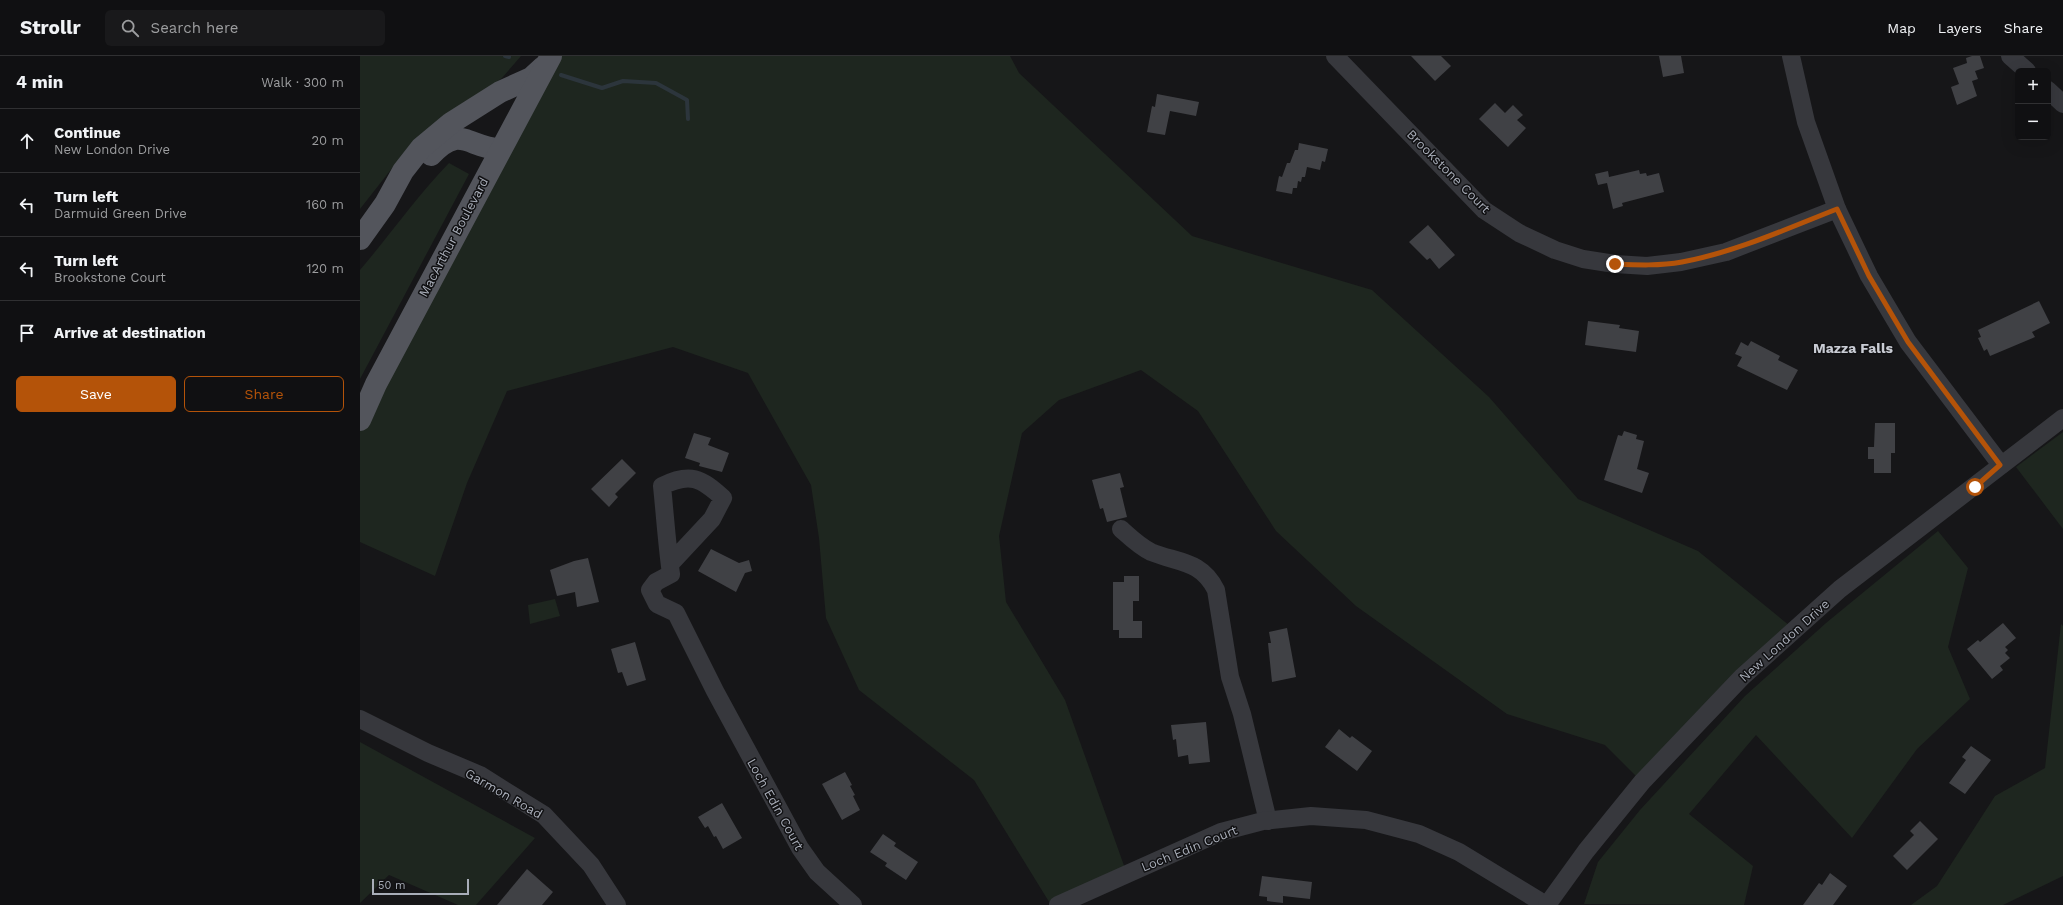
<!DOCTYPE html>
<meta charset="utf-8">
<style>
:root{--surface:#101012;--page:#19191b;--text:#f1f3f6;--muted:#9c9d9f;--line:#303032;--accent:#b45309}
body{margin:0;font-family:"Work Sans",sans-serif;background:var(--page);color:var(--text)}
.controls{position:absolute;right:12px;top:12px;display:grid;overflow:hidden;border-radius:6px;box-shadow:0 4px 16px #0002}
.controls button{width:36px;height:36px;display:grid;place-items:center;padding:0;border:0;border-bottom:1px solid var(--line);background:var(--surface);color:var(--text);font:20px sans-serif}
.scale{position:absolute;left:12px;bottom:10px;width:97px;box-sizing:border-box;padding-left:4px;border:2px solid #a8adb8;border-top:0;font-size:11px;line-height:14px;white-space:nowrap;color:#a8adb8;-webkit-text-stroke:3px #111113;paint-order:stroke}
.stop{position:absolute;width:12px;height:12px;margin:-9px;border:3px solid #b45309;border-radius:50%;background:#fff}
.stop.end{background:#b45309;border-color:#fff;box-shadow:0 1px 4px #0008}
.list{margin:0;padding:0;list-style:none}
h2{display:flex;justify-content:space-between;align-items:center;height:52px;margin:0;padding:0 16px;font-size:17px}
h2 small{font-size:13px;font-weight:400;color:var(--muted)}
.list li{display:grid;grid-template-columns:26px 1fr auto;gap:12px;align-items:center;box-sizing:border-box;height:64px;padding:0 16px;border-top:1px solid var(--line)}
.list b{display:block;font-size:15px;white-space:nowrap}
.list p{margin:0;font-size:13px;white-space:nowrap;color:var(--muted)}
.list em{font-size:13px;font-style:normal;color:var(--muted)}
.actions{display:flex;gap:8px;padding:12px 16px}
.actions a{flex:1;padding:9px 0;border:1px solid var(--accent);border-radius:6px;text-align:center;font-size:14px;color:var(--accent)}
.actions .main{background:var(--accent);color:#fff}
.icon{flex:none;width:22px;height:22px;fill:none;stroke:currentColor;stroke-width:2;stroke-linecap:round;stroke-linejoin:round}
.map{position:relative;flex:none;width:1703px;height:849px;overflow:hidden}
header{display:flex;align-items:center;gap:24px;box-sizing:border-box;height:56px;padding:0 20px;background:var(--surface);border-bottom:1px solid var(--line)}
header strong{font-size:19px}
nav{display:flex;gap:22px;margin-inline-start:auto;font-size:14px}
.search{width:280px;height:36px;background:var(--page);display:flex;align-items:center;gap:10px;box-sizing:border-box;padding:0 14px;border-radius:6px;color:var(--muted);font-size:15px}
main{display:flex}
aside{flex:1;background:var(--surface)}
.map>svg:first-child{display:block}
</style>
<header>
<strong>Strollr</strong>
<div class="search"><svg class="icon" aria-label="search" viewBox="0 0 24 24"><circle cx="10" cy="10" r="6"/><path d="M15 15l6 6"/></svg>Search here</div>
<nav><a>Map</a><a>Layers</a><a>Share</a></nav>
</header>
<main>
<aside>
<h2>4 min<small>Walk · 300 m</small></h2>
<ul class="list">
<li><svg class="icon" aria-label="ahead" viewBox="0 0 24 24"><path d="M12 20V5M6 11l6-6 6 6"/></svg><div><b>Continue</b><p>New London Drive</p></div><em>20 m</em></li>
<li><svg class="icon" aria-label="left" viewBox="0 0 24 24"><path d="M17 20v-9H6M10 6l-5 5 5 5"/></svg><div><b>Turn left</b><p>Darmuid Green Drive</p></div><em>160 m</em></li>
<li><svg class="icon" aria-label="left" viewBox="0 0 24 24"><path d="M17 20v-9H6M10 6l-5 5 5 5"/></svg><div><b>Turn left</b><p>Brookstone Court</p></div><em>120 m</em></li>
<li><svg class="icon" aria-label="arrive" viewBox="0 0 24 24"><path d="M6 21V4h12l-3 4 3 4H6"/></svg><div><b>Arrive at destination</b></div></li>
</ul>
<div class="actions"><a class="main">Save</a><a>Share</a></div>
</aside>
<div class="map">
<svg width="1703" height="849" viewBox="0 0 1703 849">
<rect width="100%" height="100%" fill="#161618"/>
<g fill="#1e261f">
<polygon points="0,0 161,0 142,22 51,88 0,153"/>
<polygon points="191,0 650,0 659,17 832,180 1012,234 1129,341 1218,443 1338,495 1435,574 1282,726 1245,689 1147,658 996,550 916,475 838,355 781,314 699,344 662,377 639,480 646,546 705,644 767,818 691,849 614,724 499,634 466,562 459,482 451,429 388,317 313,291 147,335 107,427 75,520 0,486 0,364"/>
<path d="M 89,107 L 109,118 L 0,323 L 0,214 C 30,179 57,140 89,107 Z"/>
<polygon points="1703,376 1703,473 1656,411"/>
<polygon points="1578,475 1608,512 1588,591 1610,643 1557,693 1492,782 1396,679 1329,758 1393,810 1384,849 1224,848 1238,806 1280,754 1385,640 1466,567"/>
<polygon points="195,543 200,560 170,568 168,549"/>
<polygon points="1701,568 1703,570 1703,820 1643,849 1551,849 1577,830 1635,740 1685,712"/>
<polygon points="0,686 175,782 116,849 98,849 29,819 0,847"/>
</g>
<g fill="none" stroke-linecap="round" stroke-linejoin="round">
<g stroke="#2c353c" stroke-width="4">
<polyline points="145,0 149,1"/>
<polyline points="201,19 242,32 263,25 296,27 327,44 328,63"/>
</g>
</g>
<g fill="#404145">
<polygon points="1051,0 1081,0 1091,10 1075,25"/>
<polygon points="1299,0 1321,0 1324,17 1303,21"/>
<polygon points="1612,0 1620,0 1624,12 1615,15 1618,23 1612,25 1617,40 1597,49 1591,31 1599,28 1593,12 1607,7 1606,2"/>
<polygon points="797,38 839,46 836,60 810,55 805,79 787,76 792,50 795,51"/>
<polygon points="1135,47 1145,57 1153,49 1163,59 1157,64 1166,72 1148,91 1119,63"/>
<polygon points="939,87 968,93 965,106 962,105 960,114 947,111 945,121 942,121 941,126 938,125 937,132 933,132 932,138 916,135 919,120 922,121 927,107 930,107 935,94 938,94"/>
<polygon points="1279,114 1280,118 1286,117 1287,120 1299,117 1304,136 1262,147 1263,150 1253,153 1247,127 1238,129 1235,118 1248,115 1249,121"/>
<polygon points="1068,169 1095,199 1079,213 1070,202 1067,204 1049,186"/>
<polygon points="1679,245 1690,267 1672,276 1675,281 1630,300 1627,293 1624,295 1618,282 1621,281 1618,274"/>
<polygon points="1228,265 1260,269 1259,272 1279,275 1276,296 1225,289"/>
<polygon points="1391,285 1420,300 1418,304 1438,314 1427,334 1377,310 1382,301 1375,298 1381,286 1388,290"/>
<polygon points="1515,367 1535,367 1535,397 1531,397 1531,417 1514,417 1514,403 1508,403 1508,391 1514,391"/>
<polygon points="1264,375 1277,379 1276,383 1284,385 1277,413 1289,417 1282,437 1244,424 1258,379 1262,380"/>
<polygon points="334,377 351,382 348,389 369,397 362,416 339,410 340,407 325,402"/>
<polygon points="262,403 276,417 255,438 258,441 249,451 231,433"/>
<polygon points="760,417 764,431 760,432 767,461 747,466 743,452 740,453 732,424"/>
<polygon points="351,493 379,507 389,504 392,515 385,517 376,536 338,515"/>
<polygon points="228,502 239,546 217,551 215,536 197,540 190,514 214,505"/>
<polygon points="764,520 779,520 779,545 773,545 773,565 782,565 782,582 759,582 759,574 753,574 753,526 764,526"/>
<polygon points="1643,567 1656,582 1645,591 1648,594 1645,597 1650,602 1640,610 1643,614 1632,623 1607,593 1618,584 1620,586"/>
<polygon points="927,572 936,621 912,626 908,587 911,587 909,576"/>
<polygon points="275,586 286,624 267,630 262,616 258,617 251,593"/>
<polygon points="846,666 850,706 829,708 828,699 818,701 816,683 813,684 811,669"/>
<polygon points="979,673 990,682 992,680 1012,695 997,715 965,691"/>
<polygon points="1611,690 1631,704 1605,738 1589,727 1606,704 1602,701"/>
<polygon points="485,716 492,729 490,730 495,739 493,740 500,754 482,764 462,728"/>
<polygon points="362,747 382,782 363,793 356,780 354,781 348,770 345,772 338,761"/>
<polygon points="1560,765 1578,783 1547,814 1533,800 1554,779 1550,775"/>
<polygon points="523,778 536,787 534,790 558,806 546,824 525,810 527,807 510,796"/>
<polygon points="167,813 193,836 182,849 137,849"/>
<polygon points="1470,817 1487,830 1473,849 1443,849 1459,827 1462,829"/>
<polygon points="902,820 952,826 950,843 923,840 923,847 907,845 907,841 899,840"/>
</g>
<g fill="none" stroke-linecap="round" stroke-linejoin="round">
<g stroke="#37383d" stroke-width="18">
<polyline points="975,0 1124,154 1159,177 1195,194 1223,203 1255,208 1287,210 1321,206 1366,196 1477,153"/>
<polyline points="1431,0 1446,66 1477,153 1509,220 1548,286 1641,409"/>
<polyline points="1650,0 1667,15"/>
<polyline points="1688,34 1703,48"/>
<path d="M 761,473 C 771,482 779,490 791,496 C 818,507 841,504 856,534 L 870,621 L 882,658 L 908,765"/>
<path d="M 310,508 L 352,463 L 363,442 C 341,422 330,416 302,430 C 305,459 307,489 311,518 L 296,526 L 290,534 L 297,548 L 316,557 L 355,635 L 440,792 L 457,816 L 493,849"/>
<polyline points="0,663 68,697 120,719 184,759 231,809 257,849"/>
<polyline points="698,849 861,776 903,765 951,760 1006,764 1059,778 1099,796 1186,849"/>
<polyline points="1187,849 1226,795 1282,726 1382,621 1480,533 1703,362"/>
</g>
<g stroke="#53555c" stroke-width="22">
<path d="M 71,99 C 101,67 108,92 140,93"/>
<polyline points="0,183 25,148 43,115 61,92 91,67 140,36 171,22 183,11"/>
<polyline points="0,364 16,328 191,0"/>
</g>
</g>
<g fill="none" stroke-linecap="round" stroke-linejoin="round">
<path stroke="#b45309" stroke-width="5" d="M 1255,208 C 1277,209 1300,210 1322,206 C 1376,196 1426,173 1477,153 L 1509,220 L 1548,286 L 1640,409 L 1615,431"/>
</g>
<g text-anchor="middle" stroke-width="3" stroke-linejoin="round" paint-order="stroke">
<g font-size="13" fill="#a8adb8" stroke="#111113">
<text transform="translate(1089 115) rotate(45)" y="5">Brookstone Court</text>
<text transform="translate(93 181) rotate(-62)" y="5">MacArthur Boulevard</text>
<text transform="translate(1424 584) rotate(-42)" y="5">New London Drive</text>
<text transform="translate(144 737) rotate(30)" y="5">Garmon Road</text>
<text transform="translate(416 748) rotate(61)" y="5">Loch Edin Court</text>
<text transform="translate(829 792) rotate(-22)" y="5">Loch Edin Court</text>
</g>
<g font-size="14" font-weight="bold" fill="#c9ccd4" stroke="#111113">
<text x="1493" y="297">Mazza Falls</text>
</g>
</g>
</svg>
<div class="controls">
<button>+</button>
<button>−</button>
</div>
<div class="scale">50 m</div>
<div class="stop" style="left:1615px;top:431px"></div>
<div class="stop end" style="left:1255px;top:208px"></div>
</div>
</main>
